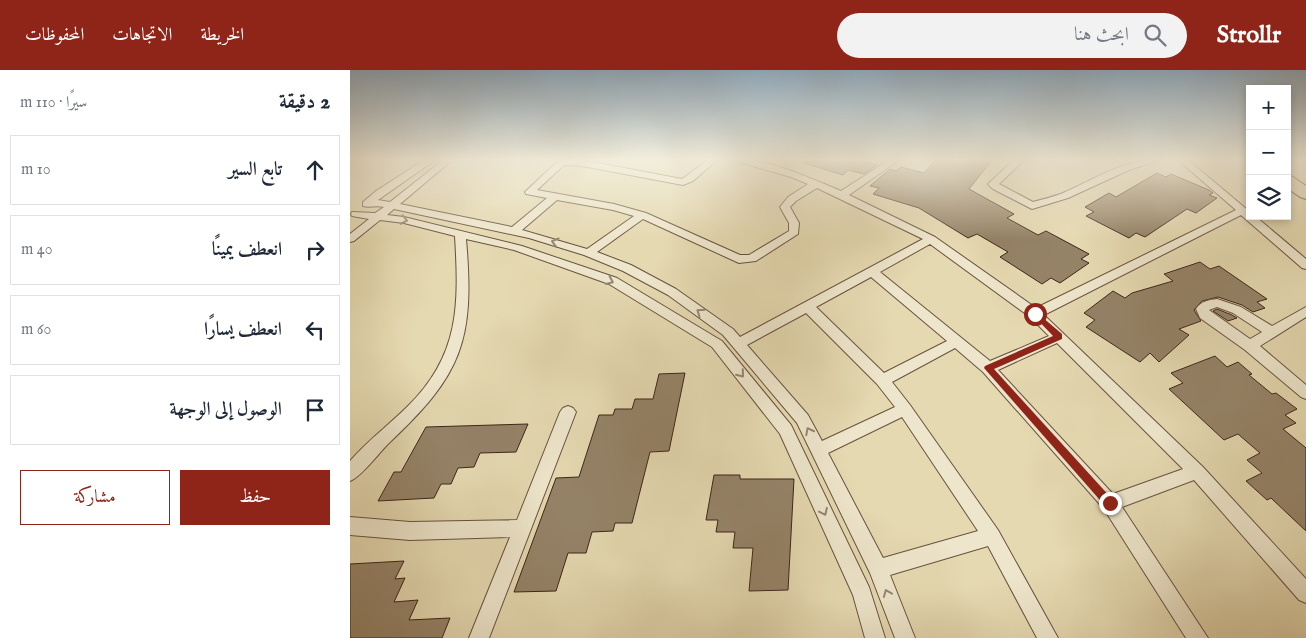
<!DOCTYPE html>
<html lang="ar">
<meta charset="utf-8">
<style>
:root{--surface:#fff;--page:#f2f2f3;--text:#1f2937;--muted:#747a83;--line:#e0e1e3;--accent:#8f2418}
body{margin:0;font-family:"IM FELL English",Amiri,serif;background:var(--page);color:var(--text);direction:rtl}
.controls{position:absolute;right:15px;top:15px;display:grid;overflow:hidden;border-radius:0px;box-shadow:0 2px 8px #0003}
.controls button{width:45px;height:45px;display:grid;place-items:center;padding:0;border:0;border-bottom:1px solid var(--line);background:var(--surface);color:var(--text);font:25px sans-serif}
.stop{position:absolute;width:15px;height:15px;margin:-11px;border:4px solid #8f2418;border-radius:50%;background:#fff}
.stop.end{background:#8f2418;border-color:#fff;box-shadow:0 1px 5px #0008}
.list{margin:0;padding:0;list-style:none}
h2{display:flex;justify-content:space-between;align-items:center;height:65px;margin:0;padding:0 20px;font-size:21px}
h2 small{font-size:16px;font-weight:400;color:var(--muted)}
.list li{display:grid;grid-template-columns:32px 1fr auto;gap:15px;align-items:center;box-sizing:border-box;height:70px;margin:0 10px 10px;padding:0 10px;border:1px solid var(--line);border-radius:0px}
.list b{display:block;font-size:19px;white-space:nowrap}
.list em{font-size:16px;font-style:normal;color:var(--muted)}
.actions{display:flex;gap:10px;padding:15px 20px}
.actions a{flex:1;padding:11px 0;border:1px solid var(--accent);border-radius:0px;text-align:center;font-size:18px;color:var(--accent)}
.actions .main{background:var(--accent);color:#fff}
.icon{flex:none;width:28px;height:28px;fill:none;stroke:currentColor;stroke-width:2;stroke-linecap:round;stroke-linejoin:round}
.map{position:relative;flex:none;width:956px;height:568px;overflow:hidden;direction:ltr}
header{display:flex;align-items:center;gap:30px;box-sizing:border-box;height:70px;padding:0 25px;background:var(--accent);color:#fff}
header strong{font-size:24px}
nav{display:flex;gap:28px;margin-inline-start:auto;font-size:18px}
.search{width:350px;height:45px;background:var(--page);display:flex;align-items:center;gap:12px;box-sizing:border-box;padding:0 18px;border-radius:28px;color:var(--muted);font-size:19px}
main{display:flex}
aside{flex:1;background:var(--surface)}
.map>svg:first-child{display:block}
</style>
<header>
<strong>Strollr</strong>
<div class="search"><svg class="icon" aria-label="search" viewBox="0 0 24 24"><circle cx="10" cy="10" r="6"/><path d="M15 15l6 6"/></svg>ابحث هنا</div>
<nav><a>الخريطة</a><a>الاتجاهات</a><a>المحفوظات</a></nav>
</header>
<main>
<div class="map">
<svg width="956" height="568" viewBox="0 0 956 568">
<rect width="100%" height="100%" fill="#e5d9b1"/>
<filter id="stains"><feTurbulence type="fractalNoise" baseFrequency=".004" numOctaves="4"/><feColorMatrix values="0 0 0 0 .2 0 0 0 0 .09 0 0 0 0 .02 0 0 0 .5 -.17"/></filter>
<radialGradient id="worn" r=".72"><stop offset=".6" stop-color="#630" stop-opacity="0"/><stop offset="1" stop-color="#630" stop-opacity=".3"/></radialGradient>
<g fill="#958368" stroke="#3e2518">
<polygon points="454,90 509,90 527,95 514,104 498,100 493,105 454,93"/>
<polygon points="586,90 642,90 619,119 664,144 657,148 688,165 696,161 739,184 731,189 739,193 710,213 701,208 692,214 650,187 658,182 627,164 618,168 569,138 523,124 529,118 520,116 540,99 546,101 551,97 574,103"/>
<polygon points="807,103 816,107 821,104 859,120 863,123 859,125 867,128 846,143 837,139 795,167 786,163 779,168 736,146 744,142 735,137 759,123 766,127"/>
<polygon points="850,192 860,199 869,196 917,229 907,232 915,238 903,242 892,235 868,227 852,231 844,240 851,251 829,259 839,265 809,292 800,283 790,292 736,257 745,250 734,243 763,221 775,228 782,223 823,211 814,204"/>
<polygon points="867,239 882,245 887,248 878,251 863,241"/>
<polygon points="865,286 877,297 888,292 902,304 899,305 922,324 926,323 947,339 935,345 946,353 933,359 956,378 956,461 921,428 917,430 896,411 912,403 897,390 910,383 888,364 874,370 819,319 833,313 821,303"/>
<polygon points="335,303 319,381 300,382 282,453 265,453 263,461 242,462 236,483 218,483 206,521 164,522 206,408 229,407 249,345 263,345 265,339 282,339 285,329 303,329 309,304"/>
<polygon points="178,354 166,382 130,383 124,397 108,398 101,414 91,414 84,428 28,431 44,402 51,402 76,357"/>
<polygon points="364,405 390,405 390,409 444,409 438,520 399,521 403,478 383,478 385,462 366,462 368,450 356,450"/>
<polygon points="54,491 45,509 55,508 44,532 68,530 59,550 100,548 92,568 0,568 0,494"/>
</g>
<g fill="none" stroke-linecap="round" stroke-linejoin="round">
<g stroke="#68523e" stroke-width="2">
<g id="minor">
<path d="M 74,90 L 85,90 L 28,130 L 40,132 L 93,90 L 102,90 L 50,134 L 162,157 L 197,128 L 176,124 L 175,122 L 209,90 L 232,90 L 332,109 L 358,90 L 367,90 L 343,111 L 333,115 L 232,96 L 214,95 L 187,120 L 264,134 L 296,143 L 390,185 L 399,185 L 439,161 L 439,153 L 430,137 L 438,127 L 458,114 L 441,107 L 389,92 L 388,90 C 423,90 459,108 491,121 L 539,90 L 549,90 L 499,125 L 585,167 L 686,238 L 886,140 L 828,90 L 838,90 L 900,142 L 900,146 L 905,146 L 956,189 L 956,199 L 952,198 L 891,145 L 694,245 L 853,397 L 956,509 L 956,533 L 949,530 L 844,410 L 772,437 L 858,568 L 836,568 L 754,439 L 633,302 L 605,278 L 542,312 L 560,335 L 648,460 L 708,568 L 687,568 L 638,476 L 540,505 L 565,568 L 545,568 L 520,503 L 447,353 L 373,265 L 318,225 L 273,201 L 234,185 L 179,168 L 44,139 L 37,145 L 54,147 L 172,176 L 267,208 L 372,271 L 441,355 L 519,517 L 535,568 L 515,568 L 503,525 L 430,364 L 362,277 L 259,214 L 164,180 L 116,169 C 125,271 112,305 38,374 C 28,384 11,407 0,411 L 0,391 C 17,371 39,355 58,336 C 110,285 109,234 105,166 L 54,153 L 30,150 L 4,171 L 0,172 L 0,164 L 19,149 L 2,146 L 1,144 L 2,142 L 25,143 L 34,137 C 26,135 20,138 13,136 L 13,132 L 26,121 ZM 467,118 L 573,169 L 390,267 L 383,259 L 326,219 L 281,195 L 247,182 L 293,149 L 389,193 L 406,191 L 448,164 L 449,153 L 440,137 L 446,131 ZM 207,130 L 263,140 L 284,146 L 237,179 L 172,160 ZM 580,174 L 680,247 L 699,266 L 640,291 L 530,202 ZM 521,207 L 597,271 L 534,303 L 466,237 ZM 456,243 L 527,314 L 545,337 L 472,371 L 458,345 L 397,275 ZM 707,273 L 833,399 L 763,424 L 648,300 ZM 552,347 L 628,461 L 533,488 L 478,383 Z"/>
<path d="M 664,90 L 674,90 L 649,114 L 683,132 C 693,129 703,127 713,123 C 743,110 776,88 810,90 L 779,100 L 718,128 L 682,139 L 643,119 L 638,114 Z"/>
<path d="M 867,229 L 891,237 L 922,256 L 956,237 L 956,247 L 910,276 L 956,315 L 956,329 L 951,327 L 895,280 L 850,248 L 846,239 C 851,231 859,230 867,229 ZM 867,237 L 883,243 L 912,262 L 900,269 L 859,240 Z"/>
<polygon points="218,336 223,338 226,342 139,568 119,568 160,467 60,470 0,465 0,447 60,452 167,450 210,342 213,338"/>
</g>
</g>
<g stroke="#3e2518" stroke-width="2">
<polygon id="trunk" points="937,105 943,107 956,116 956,129 950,127 937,118"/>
</g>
<use href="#minor" fill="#eee6cc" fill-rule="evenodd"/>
<use href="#trunk" fill="#e5d9b1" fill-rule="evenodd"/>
</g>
<defs><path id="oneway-chevron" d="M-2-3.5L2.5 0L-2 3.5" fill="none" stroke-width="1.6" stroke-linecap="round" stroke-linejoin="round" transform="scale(1.25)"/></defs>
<g stroke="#968672">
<use href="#oneway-chevron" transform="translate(54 150) rotate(12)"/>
<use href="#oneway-chevron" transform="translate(205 172) rotate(-163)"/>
<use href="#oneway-chevron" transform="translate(260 211) rotate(24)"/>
<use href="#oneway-chevron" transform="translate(350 242) rotate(-145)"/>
<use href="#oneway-chevron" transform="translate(391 304) rotate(51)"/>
<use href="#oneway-chevron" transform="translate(459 361) rotate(-117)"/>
<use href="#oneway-chevron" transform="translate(474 442) rotate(65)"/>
<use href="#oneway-chevron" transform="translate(537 523) rotate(-112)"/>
</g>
<linearGradient id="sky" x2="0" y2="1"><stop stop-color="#90aabd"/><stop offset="0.53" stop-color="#f3eedc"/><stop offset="1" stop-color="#f3eedc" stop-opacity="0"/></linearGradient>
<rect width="956" height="169" fill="url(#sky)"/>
<polygon fill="#8f2418" points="685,241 712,264 712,269 644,299 763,430 763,437 756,437 634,298 635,296 703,266 683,245 683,242"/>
<rect width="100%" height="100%" filter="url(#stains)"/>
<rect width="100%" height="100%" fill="url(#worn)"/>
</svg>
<div class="controls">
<button>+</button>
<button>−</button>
<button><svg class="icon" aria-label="layers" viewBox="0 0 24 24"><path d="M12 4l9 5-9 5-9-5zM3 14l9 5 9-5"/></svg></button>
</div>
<div class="stop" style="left:685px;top:244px"></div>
<div class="stop end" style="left:760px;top:433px"></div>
</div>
<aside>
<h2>2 دقيقة<small>سيرًا · 110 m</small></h2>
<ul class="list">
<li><svg class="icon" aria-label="ahead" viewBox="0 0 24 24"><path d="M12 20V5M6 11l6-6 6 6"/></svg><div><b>تابع السير</b></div><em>10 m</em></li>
<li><svg class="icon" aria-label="right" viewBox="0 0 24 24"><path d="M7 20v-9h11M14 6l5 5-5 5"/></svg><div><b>انعطف يمينًا</b></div><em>40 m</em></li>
<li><svg class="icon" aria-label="left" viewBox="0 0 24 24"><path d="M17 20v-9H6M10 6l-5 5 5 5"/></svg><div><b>انعطف يسارًا</b></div><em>60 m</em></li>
<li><svg class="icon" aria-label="arrive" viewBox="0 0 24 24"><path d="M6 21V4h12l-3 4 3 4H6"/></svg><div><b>الوصول إلى الوجهة</b></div></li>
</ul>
<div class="actions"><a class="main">حفظ</a><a>مشاركة</a></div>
</aside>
</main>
